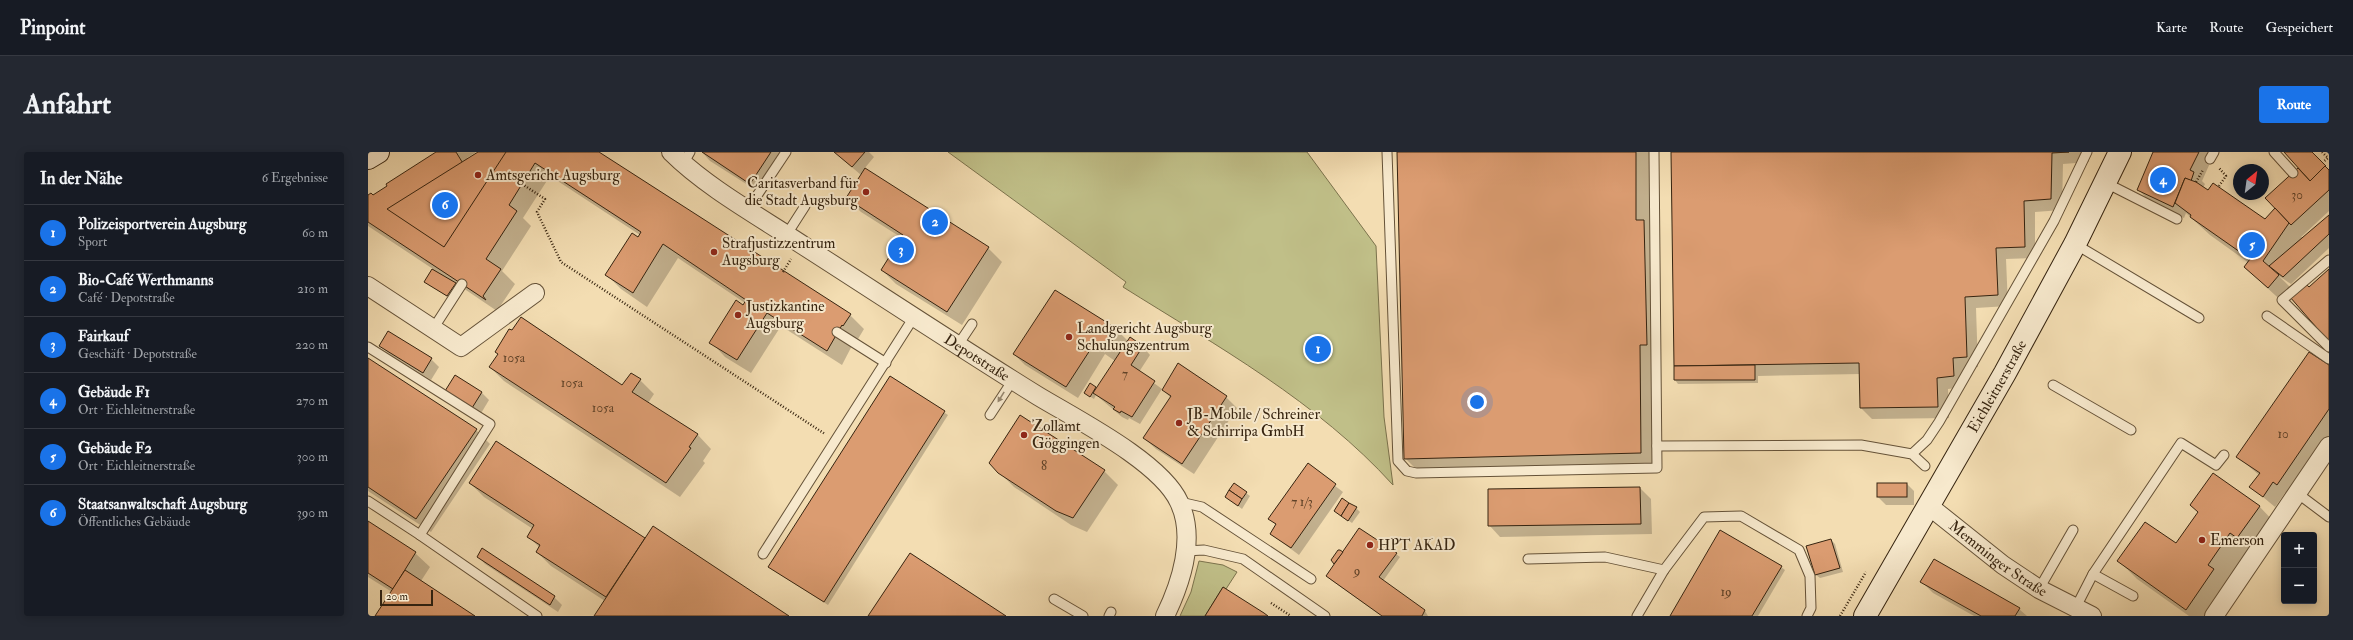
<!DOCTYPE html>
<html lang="de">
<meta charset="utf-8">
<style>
:root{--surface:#171b24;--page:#242831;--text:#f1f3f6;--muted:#9ea1a6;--line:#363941;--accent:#1a73e8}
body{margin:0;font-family:"IM FELL Double Pica",serif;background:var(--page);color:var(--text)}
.controls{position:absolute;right:12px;bottom:12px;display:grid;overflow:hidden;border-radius:4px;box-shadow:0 2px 10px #0003}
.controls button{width:36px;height:36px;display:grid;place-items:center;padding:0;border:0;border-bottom:1px solid var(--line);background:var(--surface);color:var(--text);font:20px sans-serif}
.compass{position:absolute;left:1865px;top:12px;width:36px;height:36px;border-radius:50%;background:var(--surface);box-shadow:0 2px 10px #0003;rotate:29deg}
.scale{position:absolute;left:12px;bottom:10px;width:53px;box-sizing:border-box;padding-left:4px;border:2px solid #362410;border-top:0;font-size:11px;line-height:14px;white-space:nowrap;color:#362410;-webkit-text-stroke:3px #f7e9cd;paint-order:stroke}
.you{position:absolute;left:1109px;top:250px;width:14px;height:14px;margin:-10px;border:3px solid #fff;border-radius:50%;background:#1a73e8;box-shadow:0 0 0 6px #1a73e833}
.badge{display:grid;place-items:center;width:26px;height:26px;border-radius:50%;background:var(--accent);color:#fff;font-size:13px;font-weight:700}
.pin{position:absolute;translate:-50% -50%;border:2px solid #fff;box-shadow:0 1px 4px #0006}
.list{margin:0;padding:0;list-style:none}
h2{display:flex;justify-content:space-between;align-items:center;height:52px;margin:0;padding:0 16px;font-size:17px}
h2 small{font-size:13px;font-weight:400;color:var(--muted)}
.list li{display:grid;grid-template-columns:26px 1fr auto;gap:12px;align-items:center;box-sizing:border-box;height:56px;padding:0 16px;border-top:1px solid var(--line)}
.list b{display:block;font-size:15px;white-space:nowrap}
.list p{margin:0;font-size:13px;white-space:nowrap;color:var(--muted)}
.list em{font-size:13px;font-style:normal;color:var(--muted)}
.map{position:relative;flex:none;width:1961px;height:464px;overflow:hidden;border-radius:4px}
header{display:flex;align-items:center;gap:24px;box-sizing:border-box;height:56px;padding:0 20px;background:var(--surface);border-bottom:1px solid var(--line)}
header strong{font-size:19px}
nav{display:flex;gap:22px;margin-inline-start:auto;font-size:14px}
.intro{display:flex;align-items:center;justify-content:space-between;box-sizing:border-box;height:96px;padding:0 24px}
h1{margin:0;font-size:28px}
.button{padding:10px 18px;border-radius:4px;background:var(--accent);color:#fff;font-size:14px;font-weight:700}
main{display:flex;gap:24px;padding:0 24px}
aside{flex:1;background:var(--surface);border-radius:4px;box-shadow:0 2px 10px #0003}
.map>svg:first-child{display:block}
</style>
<header>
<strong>Pinpoint</strong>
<nav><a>Karte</a><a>Route</a><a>Gespeichert</a></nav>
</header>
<div class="intro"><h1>Anfahrt</h1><a class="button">Route</a></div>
<main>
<aside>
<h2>In der Nähe<small>6 Ergebnisse</small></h2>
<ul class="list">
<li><span class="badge">1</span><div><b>Polizeisportverein Augsburg</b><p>Sport</p></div><em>60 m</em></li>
<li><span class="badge">2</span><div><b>Bio-Café Werthmanns</b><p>Café · Depotstraße</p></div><em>210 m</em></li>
<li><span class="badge">3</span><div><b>Fairkauf</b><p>Geschäft · Depotstraße</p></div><em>220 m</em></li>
<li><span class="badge">4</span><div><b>Gebäude F1</b><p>Ort · Eichleitnerstraße</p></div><em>270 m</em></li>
<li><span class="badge">5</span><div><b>Gebäude F2</b><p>Ort · Eichleitnerstraße</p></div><em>300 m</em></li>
<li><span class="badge">6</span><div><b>Staatsanwaltschaft Augsburg</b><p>Öffentliches Gebäude</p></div><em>390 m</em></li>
</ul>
</aside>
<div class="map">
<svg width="1961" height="464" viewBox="0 0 1961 464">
<rect width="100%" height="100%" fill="#f3ddb2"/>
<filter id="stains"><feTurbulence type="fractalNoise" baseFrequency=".005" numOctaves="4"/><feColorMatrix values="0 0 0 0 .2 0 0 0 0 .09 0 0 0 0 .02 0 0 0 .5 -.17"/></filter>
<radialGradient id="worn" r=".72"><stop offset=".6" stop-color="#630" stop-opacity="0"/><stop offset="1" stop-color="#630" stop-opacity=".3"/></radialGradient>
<g fill="#c0bf88" stroke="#7b724c">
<path d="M 580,0 L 939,0 L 1008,94 L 1016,265 L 1025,333 C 950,250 849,194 755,135 L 758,130 Z"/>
<polygon points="831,409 855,413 869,420 858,437 855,435 837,464 812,464 823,440"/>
</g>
<g fill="#0003">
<polygon points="70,0 108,0 99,6 100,8 112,0 230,0 482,163 496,177 490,187 488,186 474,213 413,174 383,221 357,205 343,190 377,151 310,106 279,155 253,137 239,123 272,83 182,24 155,66 163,74 134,119 147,132 129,159 92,134 83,147 57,130 65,117 0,74 0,44 5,44"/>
<polygon points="334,0 421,0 394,42 342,9"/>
<polygon points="466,0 501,0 506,5 496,17 620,96 634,110 594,173 528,132 514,118 534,86 493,60 479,46 493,23"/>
<polygon points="1030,0 1282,0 1282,76 1290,84 1287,315 1051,320 1037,306"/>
<polygon points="1304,0 1720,0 1721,10 1695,12 1694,58 1667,60 1667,106 1638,107 1640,154 1608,156 1610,215 1596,216 1597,235 1580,237 1581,266 1504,267 1493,256 1492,222 1390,224 1390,231 1310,232 1307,228"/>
<polygon points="1787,0 1847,0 1834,29 1837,32 1835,36 1897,69 1912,62 1899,46 1932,16 1917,0 1944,0 1961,19 1961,59 1933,85 1935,86 1961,64 1961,96 1923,132 1911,124 1928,141 1941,136 1961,119 1961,189 1924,147 1919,154 1896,133 1878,115 1881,111 1842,83 1818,61 1816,66 1781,49 1770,37"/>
<polygon points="687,139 750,179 760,189 762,187 775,195 782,203 771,220 794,237 772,272 761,266 760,268 754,265 728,243 726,247 721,244 727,236 729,237 747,209 737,202 710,246 657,213 646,202"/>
<polygon points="12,194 63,207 71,215 63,228 20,201"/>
<polygon points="131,202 254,235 272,228 286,242 280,251 329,282 343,297 335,309 337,311 312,345 136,229 122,215"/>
<polygon points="0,207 108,278 122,292 63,380 0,339"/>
<polygon points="1961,215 1961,284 1920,343 1917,341 1907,355 1883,335 1891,323 1870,305"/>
<polygon points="87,224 114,241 121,248 112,263 86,246"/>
<polygon points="522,225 580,263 460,453 405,418"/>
<polygon points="795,238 858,245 869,256 826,322 788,297 776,286 803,246"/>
<polygon points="128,290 278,387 419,464 227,464 237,449 183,414 169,400 172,396 160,384 165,377 116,345 102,331"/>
<polygon points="622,311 736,319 750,333 719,380 703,373 646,335"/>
<polygon points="940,313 975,340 931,403 903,382 909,374 901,366"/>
<polygon points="1539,332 1546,339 1546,353 1518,353 1510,345"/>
<polygon points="1272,336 1283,347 1284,382 1132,385 1121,373"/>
<polygon points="878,341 882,344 874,357 858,345"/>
<polygon points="1823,353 1891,354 1909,373 1845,464 1821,464 1769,427 1751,409 1809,393 1831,361"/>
<polygon points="988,356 992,360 984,371 967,359"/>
<polygon points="0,370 47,401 62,415 53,429 105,464 8,464 24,440 0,425"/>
<polygon points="1463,388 1467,392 1475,420 1452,426 1448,423"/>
<polygon points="115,397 186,445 194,453 190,460 117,412 110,404"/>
<polygon points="975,401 1028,402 1032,405 1015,429 1057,459 1060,464 1014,464 963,428 959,424 967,412 964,409"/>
<polygon points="1413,415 1417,418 1390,464 1303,464"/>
<polygon points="1554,430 1651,457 1659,464 1606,464 1565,441"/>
</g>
<g fill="#db9c71" stroke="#362410">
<polygon points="68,0 88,0 96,13 115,0 231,0 483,162 475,174 474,173 459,199 399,161 369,208 341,191 368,148 375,153 378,148 295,92 265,141 237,123 264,81 270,85 273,80 167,11 141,53 149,59 118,107 133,117 115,144 118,148 0,70 0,43 3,41 5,43 19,34 18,32"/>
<polygon points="110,0 138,0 76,95 19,57"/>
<polygon points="334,0 403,0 382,32"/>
<polygon points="466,0 497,0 484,15"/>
<polygon points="1029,0 1268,0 1268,68 1276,68 1279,193 1272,193 1273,301 1036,307"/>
<polygon points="1303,0 1701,0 1684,1 1683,47 1656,49 1657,95 1628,96 1630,143 1597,145 1599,205 1585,206 1586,224 1569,226 1570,255 1492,256 1491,211 1306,214"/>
<polygon points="1785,0 1831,0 1822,18 1826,20 1823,29 1817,26 1805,55 1769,38"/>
<polygon points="1916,0 1944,0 1958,14 1942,29"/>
<polygon points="1957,14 1961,18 1961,38 1923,73 1897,46 1930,16 1942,29"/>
<polygon points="497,16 621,95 579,160 513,118 535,83 478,46"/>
<polygon points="1817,26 1828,30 1840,38 1845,31 1897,67 1907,56 1921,71 1895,109 1911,123 1900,136 1876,115 1882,107 1822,65 1823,63 1807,51"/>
<polygon points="1961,63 1961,82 1915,125 1901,114"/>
<polygon points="64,117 88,131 79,144 56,130"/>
<polygon points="1961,117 1961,190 1922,145 1938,132 1941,135"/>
<polygon points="687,138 751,178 737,199 726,192 698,235 645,202"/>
<polygon points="153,165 254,233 263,221 273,227 264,240 330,282 321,295 323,296 298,331 121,215 130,202 127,200 141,177 144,178"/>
<polygon points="20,179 64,206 55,221 11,194"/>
<polygon points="762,185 775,194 763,213 787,229 764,265 753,259 752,261 745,257 747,255 725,241"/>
<polygon points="1941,200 1961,213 1961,257 1909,333 1905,330 1895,345 1881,335 1892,321 1868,305"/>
<polygon points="0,206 109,277 48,367 0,335"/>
<polygon points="810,211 859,244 814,312 775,286 803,244 794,238"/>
<polygon points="1387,213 1387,228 1306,228 1306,214"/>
<polygon points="87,223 114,240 104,256 77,239"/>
<polygon points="522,224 577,259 456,450 400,415"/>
<polygon points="722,231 728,235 722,245 716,241"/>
<polygon points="652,263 737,318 705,366 688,359 630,321 621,311"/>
<polygon points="128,289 277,386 238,445 168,400 172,393 159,385 166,373 101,331"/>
<polygon points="940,311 968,332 923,396 902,382 908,372 900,367"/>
<polygon points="1845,321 1892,354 1869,386 1862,381 1840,413 1846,417 1818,458 1749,409 1777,370 1808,391 1830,360 1822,353"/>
<polygon points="866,331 879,340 874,347 861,338"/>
<rect x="1509" y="331" width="30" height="14"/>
<polygon points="1272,335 1273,372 1120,374 1120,337"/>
<polygon points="861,338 874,347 870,354 857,345"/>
<polygon points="974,346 981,351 973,364 966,359"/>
<polygon points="981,351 989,355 980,369 973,364"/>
<polygon points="0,369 48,400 25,437 0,421"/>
<polygon points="285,374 421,464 226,464"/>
<polygon points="991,376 1029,401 1011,425 1057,458 1054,464 1014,464 958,424"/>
<polygon points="1352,378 1414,414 1384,464 1302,464"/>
<polygon points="1463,387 1472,416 1447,423 1438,394"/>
<polygon points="114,396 187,444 182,453 109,405"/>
<polygon points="972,398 975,400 966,412 963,408 970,398"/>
<polygon points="542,401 638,464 500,464"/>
<polygon points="1566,407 1652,456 1647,464 1613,464 1552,430"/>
<polygon points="37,418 107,464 7,464"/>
<polygon points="855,435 896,461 900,464 837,464"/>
</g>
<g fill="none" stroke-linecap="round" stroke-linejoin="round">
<g stroke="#655238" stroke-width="11">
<g id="lane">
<polyline points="1019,0 1030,309 1039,319 1048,321 1289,316 1286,0"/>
<polyline points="1906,0 1925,21"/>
<polyline points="1842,7 1846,0"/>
<polyline points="315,12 322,0"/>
<polyline points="1738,31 1809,67"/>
<polyline points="380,57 418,0"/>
<polyline points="419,82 437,54"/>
<polyline points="1707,92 1831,166"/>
<polyline points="1961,108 1914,148 1961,195"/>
<polyline points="1899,164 1961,207"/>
<polyline points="65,177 94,132"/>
<polyline points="469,180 518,211"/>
<polyline points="590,193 604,172"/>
<polyline points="0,195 122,272 52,383 169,464"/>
<polyline points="1685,233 1763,278"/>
<polyline points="622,263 645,228"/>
<polyline points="1289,294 1493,293 1544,302 1557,314"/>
<polyline points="1544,302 1559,288 1571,270 1686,69 1719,0"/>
<polyline points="1929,341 1961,365"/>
<polyline points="0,349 52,383"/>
<polyline points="812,350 834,355 943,427"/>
<polyline points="817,399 836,398 875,407 957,464"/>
<polyline points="395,402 546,165"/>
<polyline points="1160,407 1237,405 1296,418"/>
<polyline points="1725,422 1765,444"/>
<polyline points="1671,437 1705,378"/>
<polyline points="686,447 715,464"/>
<polyline points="1707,457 1725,422 1813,291 1848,313 1856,303"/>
<polyline points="741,464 743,460"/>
<polyline points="1269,464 1296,418 1336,365 1373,364 1431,398 1442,424 1443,456 1439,464"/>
</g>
</g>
<g stroke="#655238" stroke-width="20">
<g id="street">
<path id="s1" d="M 303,0 C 339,36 394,66 436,94 C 514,144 591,195 670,244 C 708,267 793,310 811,350 C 828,385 813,431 797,464"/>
<polyline points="0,134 93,195 167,141"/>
<path id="s2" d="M 1561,354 L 1635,413 L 1671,437 L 1724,464"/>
<polyline points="1846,464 1961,294"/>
</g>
</g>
<g stroke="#362410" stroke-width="24">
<g id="secondary">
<polyline points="0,6 10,0"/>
<path id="s3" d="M 1497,464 L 1637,221 L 1707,92 L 1752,0"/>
</g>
</g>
<g stroke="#362410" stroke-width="2.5" stroke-dasharray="1 2" stroke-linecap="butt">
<polyline points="1954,0 1960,6 1955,10"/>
<polyline points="1828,30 1835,18"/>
<polyline points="154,32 177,47 169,60 193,110 457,282"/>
<polyline points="1851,34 1858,24 1851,16"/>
<polyline points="415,120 423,107"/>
<polyline points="903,451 923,464"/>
<polyline points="1472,464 1498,420"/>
</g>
<use href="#lane" stroke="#f7e9cd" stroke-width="9"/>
<use href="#street" stroke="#f7e9cd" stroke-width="18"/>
<use href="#secondary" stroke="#f7e9cd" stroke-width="22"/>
</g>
<defs><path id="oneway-solid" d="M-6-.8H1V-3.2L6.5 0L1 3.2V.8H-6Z"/></defs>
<use fill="#96866e" href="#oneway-solid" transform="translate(633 245) rotate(122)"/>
<g fill="#8f2418" stroke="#f7e9cd" stroke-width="1.5">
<circle cx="110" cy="23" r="4"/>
<circle cx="498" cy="40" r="4"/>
<circle cx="346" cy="100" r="4"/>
<circle cx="370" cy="163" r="4"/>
<circle cx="701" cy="185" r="4"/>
<circle cx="811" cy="271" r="4"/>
<circle cx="656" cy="283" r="4"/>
<circle cx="1834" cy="388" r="4"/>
<circle cx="1002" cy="393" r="4"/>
</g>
<g text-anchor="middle" stroke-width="4" stroke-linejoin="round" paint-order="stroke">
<g font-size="13" fill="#5f4228">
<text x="1929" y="47">30</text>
<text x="146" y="210">105a</text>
<text x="757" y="226">7</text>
<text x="204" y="235">105a</text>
<text x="235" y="260">105a</text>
<text x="1915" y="286">10</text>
<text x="676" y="318">8</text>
<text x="934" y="354">7 1/3</text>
<text x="989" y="423">9</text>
<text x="1358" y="444">19</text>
</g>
<g font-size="15" fill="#362410" stroke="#f7e9cd" text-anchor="start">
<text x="118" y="28">Amtsgericht Augsburg</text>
<text x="490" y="36" text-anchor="end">Caritasverband für<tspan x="490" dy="17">die Stadt Augsburg</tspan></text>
<text x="354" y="96">Strafjustizzentrum<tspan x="354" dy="17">Augsburg</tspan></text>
<text x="378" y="159">Justizkantine<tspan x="378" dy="17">Augsburg</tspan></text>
<text x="709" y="181">Landgericht Augsburg<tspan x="709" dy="17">Schulungszentrum</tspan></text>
<text x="819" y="267">JB-Mobile / Schreiner<tspan x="819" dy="17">&amp; Schirripa GmbH</tspan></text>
<text x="664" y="279">Zollamt<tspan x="664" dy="17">Göggingen</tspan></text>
<text x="1842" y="393">Emerson</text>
<text x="1010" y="398">HPT AKAD</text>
</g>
<g font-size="15" fill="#362410" stroke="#f7e9cd">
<text dy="5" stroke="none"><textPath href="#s1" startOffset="369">Depotstraße</textPath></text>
<text dy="5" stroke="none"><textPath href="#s3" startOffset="265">Eichleitnerstraße</textPath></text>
<text dy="5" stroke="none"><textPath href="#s2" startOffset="87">Memminger Straße</textPath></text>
</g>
</g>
<rect width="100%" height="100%" filter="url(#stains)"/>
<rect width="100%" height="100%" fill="url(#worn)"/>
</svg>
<div class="controls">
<button>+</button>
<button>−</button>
</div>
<svg class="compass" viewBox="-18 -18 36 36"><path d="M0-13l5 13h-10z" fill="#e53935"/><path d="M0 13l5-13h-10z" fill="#9ea1a6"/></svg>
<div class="scale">20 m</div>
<div class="you"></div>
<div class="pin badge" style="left:950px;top:197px">1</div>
<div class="pin badge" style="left:567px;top:70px">2</div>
<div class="pin badge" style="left:533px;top:98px">3</div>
<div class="pin badge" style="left:1795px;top:28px">4</div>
<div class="pin badge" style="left:1884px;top:93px">5</div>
<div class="pin badge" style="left:77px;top:53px">6</div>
</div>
</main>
